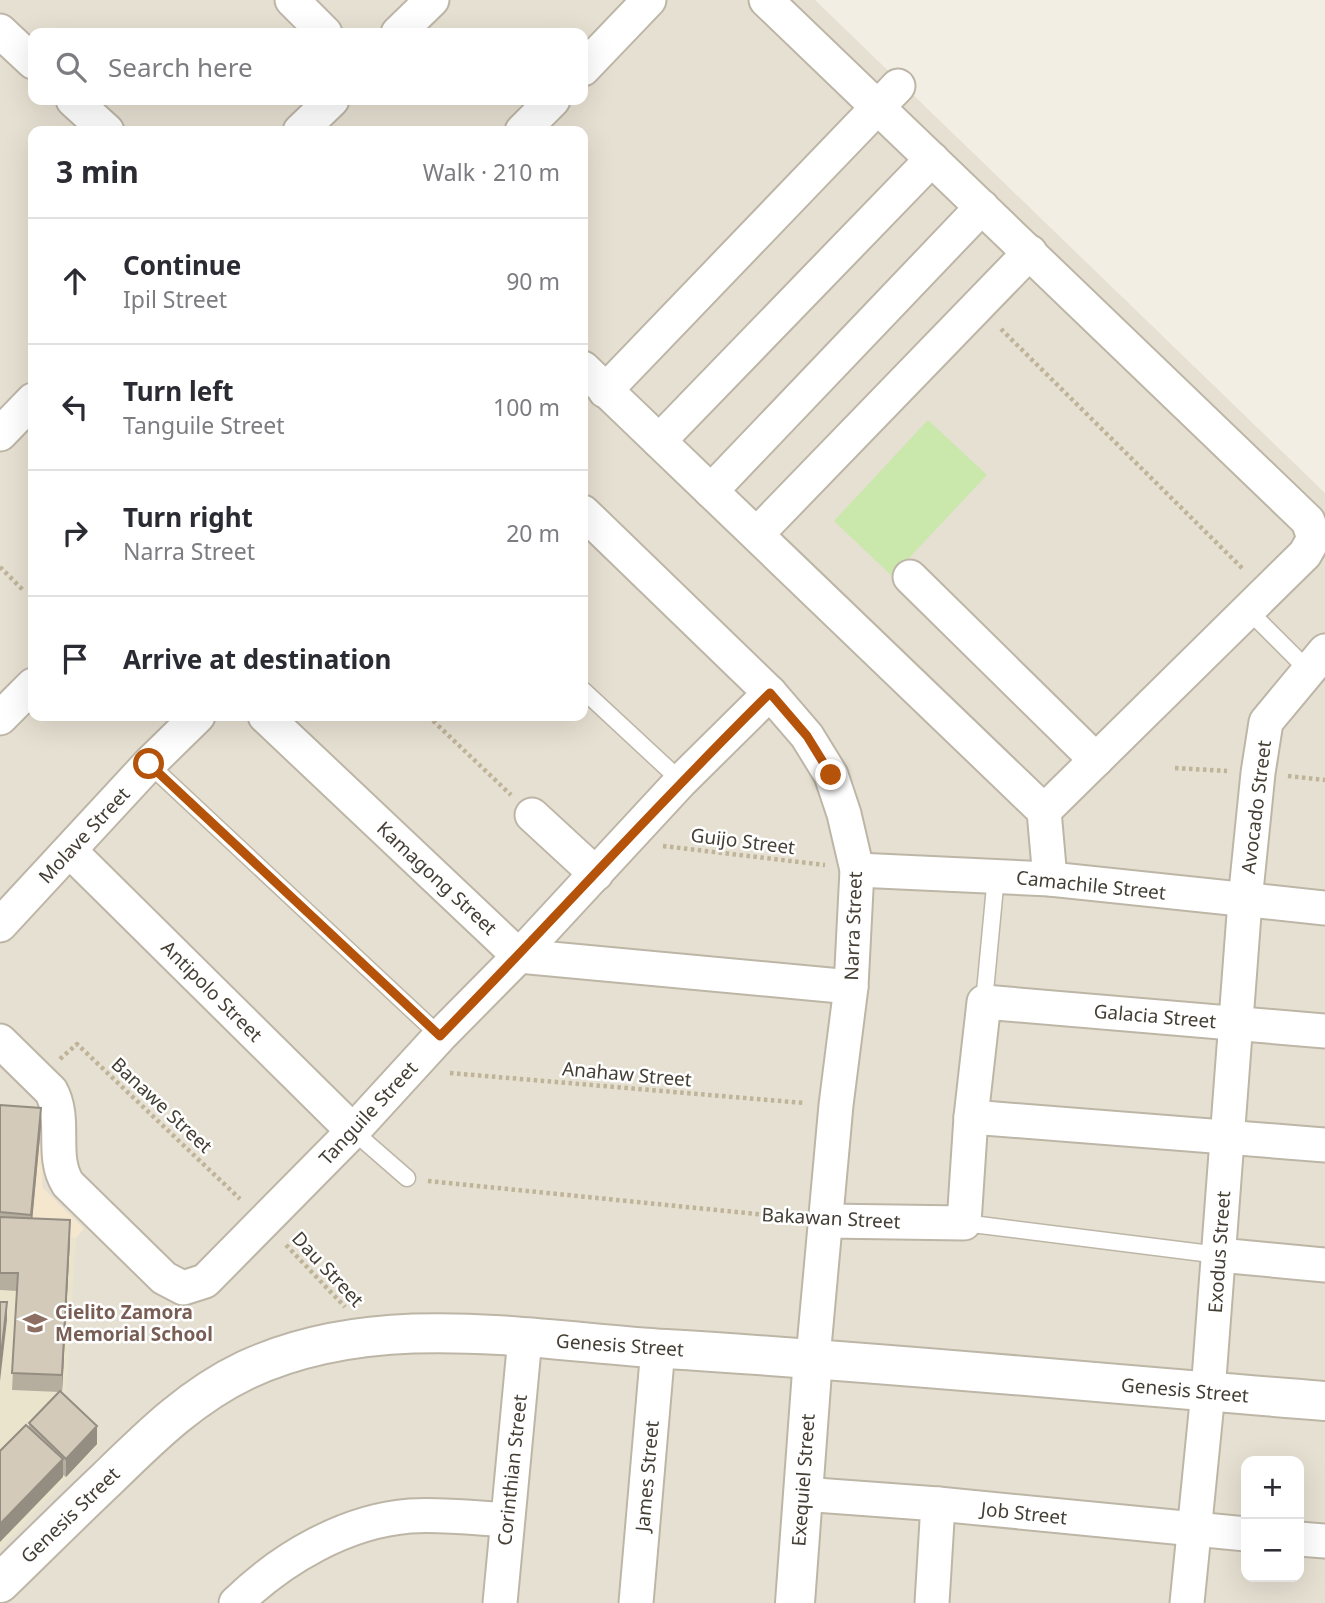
<!DOCTYPE html>
<meta charset="utf-8">
<style>
:root{--surface:#fff;--page:#f2f2f3;--text:#2b2b33;--muted:#7c7c81;--line:#e1e1e2}
body{margin:0;font-family:"Noto Sans",sans-serif;background:var(--page);color:var(--text)}
.controls{position:absolute;right:21px;bottom:21px;display:grid;overflow:hidden;border-radius:14px;box-shadow:0 7px 28px #0002}
.controls button{width:63px;height:63px;display:grid;place-items:center;padding:0;border:0;border-bottom:2px solid var(--line);background:var(--surface);color:var(--text);font:35px sans-serif}
.stop{position:absolute;width:21px;height:21px;margin:-16px;border:5px solid #b45309;border-radius:50%;background:#fff}
.stop.end{background:#b45309;border-color:#fff;box-shadow:0 2px 7px #0008}
.list{margin:0;padding:0;list-style:none}
h2{display:flex;justify-content:space-between;align-items:center;height:91px;margin:0;padding:0 28px;font-size:30px}
h2 small{font-size:23px;font-weight:400;color:var(--muted)}
.list li{display:grid;grid-template-columns:46px 1fr auto;gap:21px;align-items:center;box-sizing:border-box;height:126px;padding:0 28px;border-top:2px solid var(--line)}
.list b{display:block;font-size:26px;white-space:nowrap}
.list p{margin:0;font-size:23px;white-space:nowrap;color:var(--muted)}
.list em{font-size:23px;font-style:normal;color:var(--muted)}
.icon{flex:none;width:38px;height:38px;fill:none;stroke:currentColor;stroke-width:2;stroke-linecap:round;stroke-linejoin:round}
.map{position:relative;flex:none;width:1325px;height:1603px;overflow:hidden}
.search{position:absolute;background:var(--surface);box-shadow:0 7px 28px #0002;left:28px;top:28px;width:560px;height:77px;display:flex;align-items:center;gap:18px;box-sizing:border-box;padding:0 24px;border-radius:14px;color:var(--muted);font-size:26px}
.panel{position:absolute;background:var(--surface);box-shadow:0 7px 28px #0002;left:28px;top:126px;width:560px;height:595px;border-radius:14px}
.map>svg:first-child{display:block}
</style>
<div class="map">
<svg width="1325" height="1603" viewBox="0 0 1325 1603">
<rect width="100%" height="100%" fill="#f2eee4"/>
<path fill="#e6e0d2" fill-rule="evenodd" d="M 0,0 L 815,0 L 1325,493 L 1325,1603 L 0,1603 ZM 33,33 L 583,33 L 583,100 L 33,100 ZM 33,131 L 583,131 L 583,716 L 33,716 ZM 1246,1461 L 1299,1461 L 1299,1577 L 1246,1577 Z"/>
<polygon fill="#f5e6ce" points="0,1119 44,1123 42,1187 84,1229 76,1238 0,1232"/>
<polygon fill="#ebe4cd" points="0,1232 76,1238 65,1408 101,1443 0,1549"/>
<polygon fill="#cae7ac" points="928,420 987,475 892,576 834,521"/>
<g fill="none" stroke-linecap="round" stroke-linejoin="round">
<g stroke="#bdb6a7" stroke-width="19">
<g id="service">
<polyline points="1248,610 1308,670"/>
<polyline points="583,690 681,781"/>
<polyline points="149,764 440,1036"/>
<polyline points="984,1002 996,876"/>
<polyline points="353,1131 407,1178"/>
<polyline points="964,1223 1219,1255"/>
</g>
</g>
<g stroke="#bdb6a7" stroke-width="37">
<g id="minor">
<polyline points="292,0 325,33"/>
<polyline points="766,0 1308,521 1314,538 1305,554 1044,811"/>
<polyline points="0,31 33,62"/>
<polyline points="398,33 432,0"/>
<polyline points="583,69 649,0"/>
<polyline points="73,100 107,131"/>
<polyline points="300,131 332,100"/>
<polyline points="522,131 553,100"/>
<polyline points="583,368 1044,811 1050,879"/>
<polyline points="605,391 898,86"/>
<polyline points="0,434 33,400"/>
<polyline points="659,441 932,159"/>
<polyline points="711,491 982,207"/>
<polyline points="583,512 770,693 807,736 831,775 844,814 857,870 851,987 836,1105 813,1358"/>
<polyline points="757,534 1030,252"/>
<polyline points="910,577 1096,760"/>
<polyline points="265,716 519,956 851,987"/>
<polyline points="0,718 33,685"/>
<polyline points="532,815 596,874"/>
<polyline points="70,851 353,1131"/>
<polyline points="857,870 1050,879 1325,908"/>
<polyline points="0,925 149,764 198,716"/>
<path d="M 0,1041 L 51,1091 C 67,1120 50,1156 68,1184 L 164,1278 L 183,1288 L 205,1281 L 353,1131 L 440,1036 L 519,956 L 681,781 L 770,693"/>
<polyline points="971,1117 1325,1145"/>
<polyline points="827,1221 964,1223 971,1117 984,1002 1325,1031"/>
<polyline points="1219,1255 1325,1265"/>
<polyline points="802,1494 938,1504 1246,1534"/>
<polyline points="1299,1539 1325,1541"/>
<path d="M 236,1603 C 282,1558 346,1521 410,1516 C 442,1514 475,1518 507,1520"/>
<polyline points="500,1603 525,1338"/>
<polyline points="636,1603 658,1348"/>
<polyline points="932,1603 938,1504"/>
<polyline points="1187,1603 1208,1392 1245,901 1258,773 1266,722 1325,651"/>
</g>
</g>
<g stroke="#bdb6a7" stroke-width="42">
<g id="tertiary">
<path d="M 0,1583 C 36,1548 71,1513 107,1479 C 150,1437 191,1396 246,1370 C 378,1309 527,1340 666,1349 C 886,1362 1105,1384 1325,1401"/>
<polyline points="795,1603 813,1358"/>
</g>
</g>
<g stroke="#bfb398" stroke-width="4.5" stroke-dasharray="3.5 3.5" stroke-linecap="butt">
<polyline points="1001,329 1243,569"/>
<polyline points="0,567 23,590"/>
<polyline points="428,716 511,795"/>
<polyline points="1175,768 1227,771"/>
<polyline points="1288,776 1325,780"/>
<polyline points="663,846 825,865"/>
<polyline points="60,1059 77,1044 240,1199"/>
<polyline points="450,1073 804,1103"/>
<polyline points="428,1181 796,1218"/>
<polyline points="286,1245 345,1307"/>
</g>
<use href="#service" stroke="#fff" stroke-width="16"/>
<use href="#minor" stroke="#fff" stroke-width="33"/>
<use href="#tertiary" stroke="#fff" stroke-width="38"/>
</g>
<polygon fill="#b5ae9f" points="0,1105 41,1126 32,1219 70,1238 62,1392 97,1444 66,1477 63,1475 63,1477 29,1428 29,1423 59,1392 12,1390 17,1291 0,1290"/>
<g fill="#948d82">
<polygon points="41,1108 41,1126 31,1233 31,1215"/>
<polygon points="70,1220 70,1238 62,1392 62,1375"/>
<polygon points="7,1302 7,1320 0,1381 0,1364"/>
<polygon points="97,1426 97,1444 66,1477 66,1459"/>
<polygon points="63,1459 63,1477 0,1542 0,1524"/>
</g>
<g fill="#d3cab9" stroke="#948d82" stroke-width="2">
<polygon points="0,1105 41,1108 31,1215 0,1212"/>
<polygon points="0,1217 70,1220 62,1375 12,1373 18,1273 0,1273"/>
<polygon points="0,1302 7,1302 0,1364"/>
<polygon points="60,1391 97,1426 66,1459 29,1423"/>
<polygon points="26,1425 63,1459 0,1524 0,1451"/>
</g>
<g fill="none" stroke-linecap="round" stroke-linejoin="round">
<path stroke="#b45309" stroke-width="9" d="M 149,764 L 440,1036 C 551,923 657,804 770,693 L 807,736 L 831,775"/>
</g>
<defs>
<g id="school-bare" transform="scale(1.89)"><path d="M0-5L7-2L0 1L-7-2ZM-4 1L0 2.5L4 1V4Q0 6-4 4Z" fill="#8d6e63" stroke="#fff" stroke-width="2.5" paint-order="stroke"/></g>
</defs>
<g fill-rule="evenodd">
<use href="#school-bare" x="35" y="1323"/>
</g>
<g text-anchor="middle" stroke-width="5" stroke-linejoin="round" paint-order="stroke">
<g font-size="19" fill="#443e34" stroke="#fff">
<text transform="translate(1256 807) rotate(-83)" y="7">Avocado Street</text>
<text transform="translate(84 835) rotate(-47)" y="7">Molave Street</text>
<text transform="translate(743 841) rotate(7)" y="7">Guijo Street</text>
<text transform="translate(437 878) rotate(43)" y="7">Kamagong Street</text>
<text transform="translate(1091 885) rotate(6)" y="7">Camachile Street</text>
<text transform="translate(853 926) rotate(-88)" y="7">Narra Street</text>
<text transform="translate(212 991) rotate(45)" y="7">Antipolo Street</text>
<text transform="translate(1155 1016) rotate(5)" y="7">Galacia Street</text>
<text transform="translate(627 1074) rotate(5)" y="7">Anahaw Street</text>
<text transform="translate(162 1105) rotate(43)" y="7">Banawe Street</text>
<text transform="translate(368 1113) rotate(-47)" y="7">Tanguile Street</text>
<text transform="translate(831 1218) rotate(3)" y="7">Bakawan Street</text>
<text transform="translate(1219 1252) rotate(-86)" y="7">Exodus Street</text>
<text transform="translate(328 1269) rotate(47)" y="7">Dau Street</text>
<text transform="translate(620 1345) rotate(4)" y="7">Genesis Street</text>
<text transform="translate(1185 1390) rotate(5)" y="7">Genesis Street</text>
<text transform="translate(512 1470) rotate(-84)" y="7">Corinthian Street</text>
<text transform="translate(647 1476) rotate(-85)" y="7">James Street</text>
<text transform="translate(803 1480) rotate(-86)" y="7">Exequiel Street</text>
<text transform="translate(1024 1513) rotate(6)" y="7">Job Street</text>
<text transform="translate(70 1515) rotate(-44)" y="7">Genesis Street</text>
</g>
<g font-size="19" font-weight="bold" fill="#785e54" stroke="#fff" text-anchor="start">
<text x="55" y="1319">Cielito Zamora<tspan x="55" dy="22">Memorial School</tspan></text>
</g>
</g>
</svg>
<div class="controls">
<button>+</button>
<button>−</button>
</div>
<div class="stop" style="left:149px;top:764px"></div>
<div class="stop end" style="left:831px;top:775px"></div>
<div class="search"><svg class="icon" aria-label="search" viewBox="0 0 24 24"><circle cx="10" cy="10" r="6"/><path d="M15 15l6 6"/></svg>Search here</div>
<section class="panel">
<h2>3 min<small>Walk · 210 m</small></h2>
<ul class="list">
<li><svg class="icon" aria-label="ahead" viewBox="0 0 24 24"><path d="M12 20V5M6 11l6-6 6 6"/></svg><div><b>Continue</b><p>Ipil Street</p></div><em>90 m</em></li>
<li><svg class="icon" aria-label="left" viewBox="0 0 24 24"><path d="M17 20v-9H6M10 6l-5 5 5 5"/></svg><div><b>Turn left</b><p>Tanguile Street</p></div><em>100 m</em></li>
<li><svg class="icon" aria-label="right" viewBox="0 0 24 24"><path d="M7 20v-9h11M14 6l5 5-5 5"/></svg><div><b>Turn right</b><p>Narra Street</p></div><em>20 m</em></li>
<li><svg class="icon" aria-label="arrive" viewBox="0 0 24 24"><path d="M6 21V4h12l-3 4 3 4H6"/></svg><div><b>Arrive at destination</b></div></li>
</ul>
</section>
</div>
